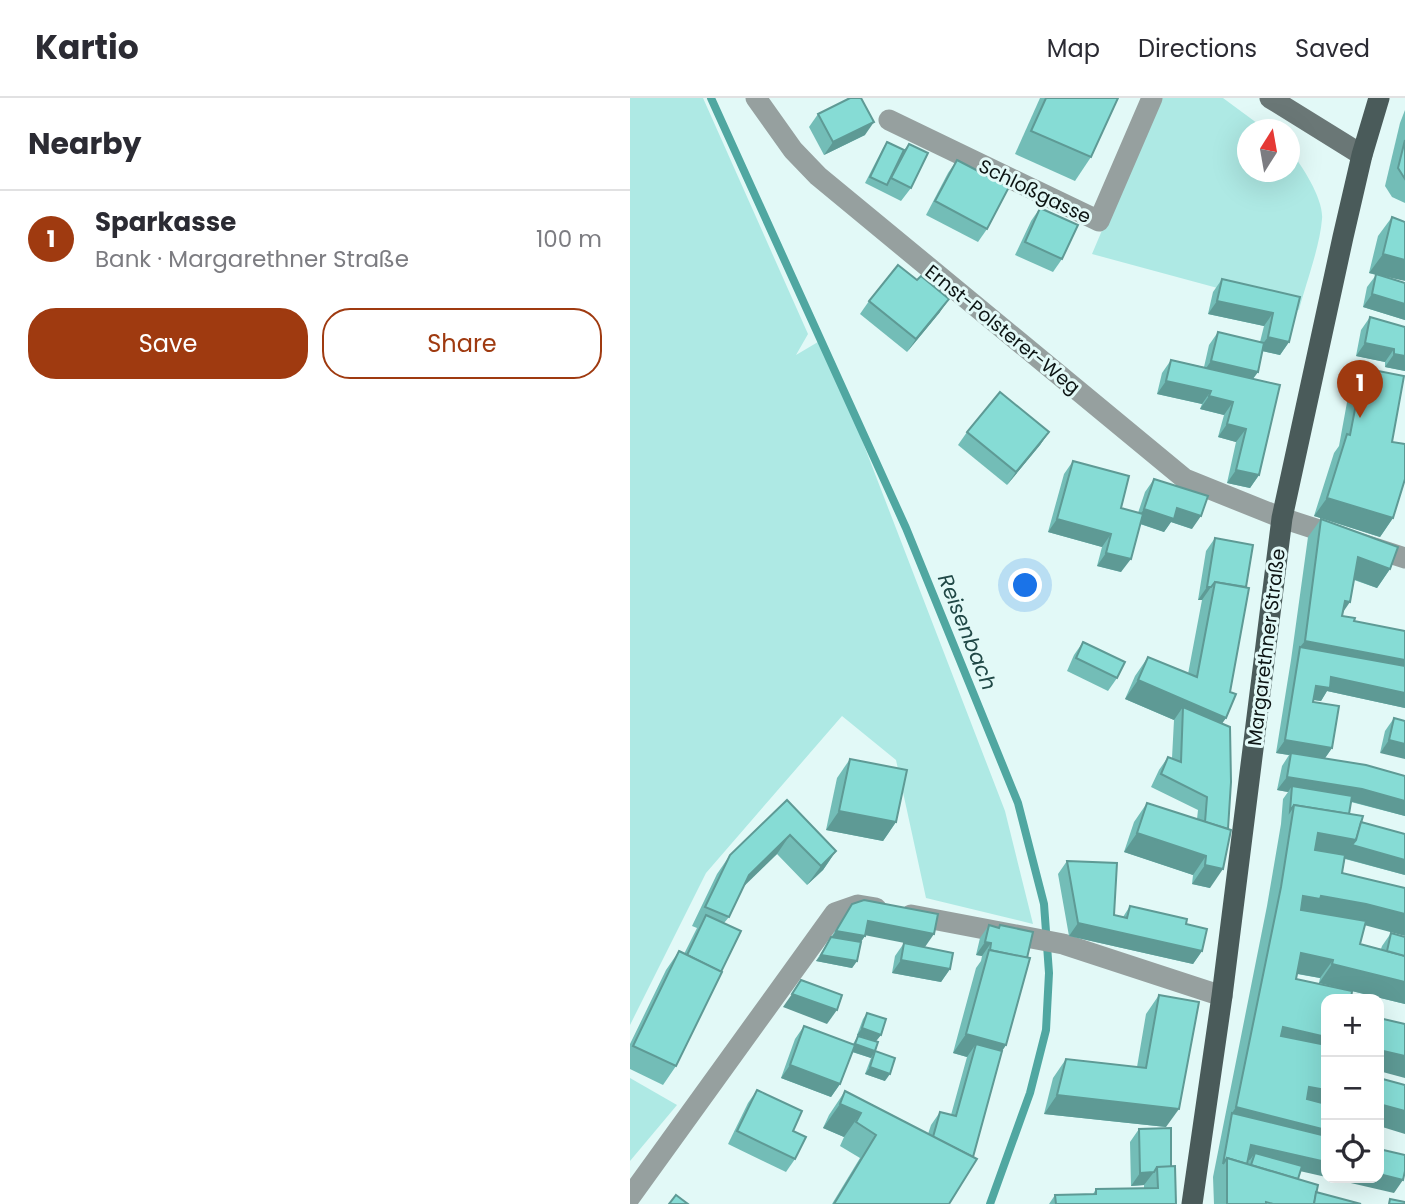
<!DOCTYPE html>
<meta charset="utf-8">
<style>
:root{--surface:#fff;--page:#f7f7f7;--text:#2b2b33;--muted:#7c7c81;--line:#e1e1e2;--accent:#9f3a10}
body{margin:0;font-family:Poppins,sans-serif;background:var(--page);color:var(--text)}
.controls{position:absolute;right:21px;bottom:21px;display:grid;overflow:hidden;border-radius:14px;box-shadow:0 7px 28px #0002}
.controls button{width:63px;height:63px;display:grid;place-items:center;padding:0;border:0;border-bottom:2px solid var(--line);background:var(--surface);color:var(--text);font:35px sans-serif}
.compass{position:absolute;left:607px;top:21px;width:63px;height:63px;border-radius:50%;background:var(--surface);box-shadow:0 7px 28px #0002;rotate:11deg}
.you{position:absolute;left:396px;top:488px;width:24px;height:24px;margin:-18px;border:5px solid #fff;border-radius:50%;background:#1a73e8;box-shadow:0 0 0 10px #1a73e833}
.badge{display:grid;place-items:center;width:46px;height:46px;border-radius:50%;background:var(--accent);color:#fff;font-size:23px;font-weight:700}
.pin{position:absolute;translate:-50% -58px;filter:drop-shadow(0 2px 4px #0008)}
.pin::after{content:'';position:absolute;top:37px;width:24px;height:21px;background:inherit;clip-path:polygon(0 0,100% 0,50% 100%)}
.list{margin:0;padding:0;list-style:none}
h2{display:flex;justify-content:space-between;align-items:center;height:91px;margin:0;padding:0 28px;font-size:30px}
h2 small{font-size:23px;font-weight:400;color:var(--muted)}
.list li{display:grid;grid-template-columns:46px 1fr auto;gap:21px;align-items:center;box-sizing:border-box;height:98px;padding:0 28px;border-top:2px solid var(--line)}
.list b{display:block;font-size:26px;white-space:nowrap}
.list p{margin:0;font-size:23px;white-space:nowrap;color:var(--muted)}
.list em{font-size:23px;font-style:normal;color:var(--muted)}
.actions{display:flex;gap:14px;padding:21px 28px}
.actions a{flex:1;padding:16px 0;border:2px solid var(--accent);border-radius:28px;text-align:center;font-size:24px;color:var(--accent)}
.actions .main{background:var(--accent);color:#fff}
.icon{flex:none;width:38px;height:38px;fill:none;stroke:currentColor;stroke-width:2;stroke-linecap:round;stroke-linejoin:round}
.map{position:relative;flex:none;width:775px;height:1106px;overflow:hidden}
header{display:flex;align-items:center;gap:42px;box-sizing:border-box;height:98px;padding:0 35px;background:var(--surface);border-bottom:2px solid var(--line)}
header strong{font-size:33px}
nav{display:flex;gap:38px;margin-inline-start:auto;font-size:24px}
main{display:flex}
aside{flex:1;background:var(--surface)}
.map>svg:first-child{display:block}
</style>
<header>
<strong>Kartio</strong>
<nav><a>Map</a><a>Directions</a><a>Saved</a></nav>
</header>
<main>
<aside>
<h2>Nearby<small></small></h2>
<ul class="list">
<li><span class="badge">1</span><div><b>Sparkasse</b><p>Bank · Margarethner Straße</p></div><em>100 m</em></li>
</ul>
<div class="actions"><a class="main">Save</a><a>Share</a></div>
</aside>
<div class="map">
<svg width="775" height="1106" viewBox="0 0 775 1106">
<rect width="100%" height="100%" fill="#e2f9f7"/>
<g fill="#aee9e4">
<polygon points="0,0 73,0 178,236 166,257 193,241 375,713 403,826 296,800 266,662 212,618 76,775 0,927"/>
<path d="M 528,0 L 593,0 L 635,31 L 618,32 L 618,74 L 660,74 L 660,53 C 672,67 694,102 692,121 C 690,148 676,185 669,212 L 462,156 Z"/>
<polygon points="0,980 47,1007 0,1063"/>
</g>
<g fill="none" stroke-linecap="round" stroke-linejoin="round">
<polyline stroke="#50a7a1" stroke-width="8" points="81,0 276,430 388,705 414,806 419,875 416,932 400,995 360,1106"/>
<g stroke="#96a09f" stroke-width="21">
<polyline points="126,0 163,52 188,78 555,381 652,420 775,460"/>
<polyline points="259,22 469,123 522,0"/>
<polyline points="281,817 433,846 592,898"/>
<polyline points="0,1099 205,815 228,807 246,810"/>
</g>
<polyline stroke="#6a7776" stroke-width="21" points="640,0 732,57"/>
<polyline stroke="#4a5b5a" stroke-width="21" points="562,1106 592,898 652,420 713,139 732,57 749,0"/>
</g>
<g fill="#73bdb7">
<polygon points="410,0 488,0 461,59 445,83 385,56"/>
<polygon points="775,12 775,105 762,99 755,88 770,25"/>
<polygon points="188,16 235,37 194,57 179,29"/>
<polygon points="257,44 274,52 279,46 281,90 271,103 235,85 253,50"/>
<polygon points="327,62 357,131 348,144 296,117 318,75"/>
<polygon points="410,110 432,161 423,174 385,157 401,123"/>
<polygon points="762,119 748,177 775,185 775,222 733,209 737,189 746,177 739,175 748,138"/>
<polygon points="592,181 670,199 659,244 650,257 632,253 628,274 623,281 629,377 620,390 597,385 606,344 588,339 594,317 570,311 572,306 527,296 532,275 541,262 574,269 579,247 588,234 630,244 634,228 578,216 583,194"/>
<polygon points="239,203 310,214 277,254 230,216"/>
<polygon points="740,219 775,229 775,273 755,269 755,264 726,258 731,232"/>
<polygon points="733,270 762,344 763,420 750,439 684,418 704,355 709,348 720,288"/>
<polygon points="337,334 419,334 410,347 377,387 328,347"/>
<polygon points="443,363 491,410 508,415 515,394 524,381 562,431 541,424 534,434 510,426 491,474 467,468 472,449 418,434 434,376"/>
<polygon points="691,421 760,471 747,490 724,482 712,518 724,523 775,533 775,610 697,593 691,603 684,602 683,604 702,650 695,660 775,678 775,718 721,704 719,716 731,724 775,777 715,761 712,775 734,827 730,846 751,851 752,848 761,835 775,839 775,906 689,885 690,880 667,876 666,881 670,1073 668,1081 686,1094 731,1106 584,1106 583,1079 637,808 651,726 653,701 658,694 647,692 652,668 659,657 646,655 661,562 678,439"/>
<polygon points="585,440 616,489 596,620 592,625 580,790 562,786 563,777 494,754 504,724 517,705 567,721 568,712 521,689 529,672 538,659 542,660 544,622 495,601 505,578 518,559 558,576 572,502 568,502 576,453"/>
<polygon points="453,544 487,580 478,593 437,573 444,557"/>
<polygon points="764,620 775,623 750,655 755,633"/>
<polygon points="220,661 266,724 253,743 196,732 207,680"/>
<polygon points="157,702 206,753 193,772 177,787 147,756 113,788 99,819 94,825 46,968 33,987 0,971 0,946 36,872 49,853 54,856 67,830 62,828 87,776 100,757"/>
<polygon points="437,763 484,817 493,819 500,808 556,826 572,853 563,866 439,838 428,776"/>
<polygon points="222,806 235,837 231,844 227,863 222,870 186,863"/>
<polygon points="359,827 368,829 370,827 376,947 372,953 319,1106 202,1106 230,1060 210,1048 214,1039 193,1030 199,1017 215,993 298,1036 301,1027 310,1014 321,1017 337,959 323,955 346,870 351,863 352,858 346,857 350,840"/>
<polygon points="274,845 320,871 311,884 262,875 265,858"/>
<polygon points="529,897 536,1029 414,1016 423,980 436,961 507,969 516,916"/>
<polygon points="237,915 251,937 246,943 227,937 233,921"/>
<polygon points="174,928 223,946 228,938 245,953 255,983 235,976 241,960 222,954 210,986 201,999 151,980 165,941"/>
<polygon points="127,992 163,1033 165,1061 156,1074 98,1046 118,1005"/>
<polygon points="509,1031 541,1069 546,1106 419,1106 425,1097 463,1096 466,1091 514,1090 514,1087 501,1088 500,1044"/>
</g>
<g fill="#5e9a95">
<polygon points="244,24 235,37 194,57 203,44"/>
<polygon points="753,156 775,162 775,183 739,175"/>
<polygon points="742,196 775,206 775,222 733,209"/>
<polygon points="319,201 310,214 277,254 286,241"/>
<polygon points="587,203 643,215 634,228 578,216"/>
<polygon points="638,239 659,244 650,257 628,252"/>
<polygon points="735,245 764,251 755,264 726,258"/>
<polygon points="764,256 775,258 775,273 755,269"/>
<polygon points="581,263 628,274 618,287 572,276"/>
<polygon points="536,283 581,293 572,306 527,296"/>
<polygon points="579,298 603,304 594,317 570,311"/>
<polygon points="597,326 616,331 606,344 588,339"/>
<polygon points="419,334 410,347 377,387 386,374"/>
<polygon points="606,372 629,377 620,390 597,385"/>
<polygon points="697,400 763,420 750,439 684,418"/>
<polygon points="547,410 571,418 562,431 541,424 534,434 505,424 514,411"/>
<polygon points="427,421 481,436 472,449 418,434"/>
<polygon points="476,455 501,461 491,474 467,468"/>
<polygon points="728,459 760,471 747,490 715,478"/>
<polygon points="577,489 581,489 572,502 568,502"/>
<polygon points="715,503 720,504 707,523"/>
<polygon points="675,543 775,562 775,583 670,549"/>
<polygon points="701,579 775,595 775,610 697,593 691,603 677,601 686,588"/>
<polygon points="508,582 596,620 583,638 553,609 544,622 495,601"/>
<polygon points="655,642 702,650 693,663 661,655 659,657 646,655"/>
<polygon points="759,642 775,646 775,661 750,655"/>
<polygon points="657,679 732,691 775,703 775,718 723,704 661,694 662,688 658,694 647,692"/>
<polygon points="209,713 266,724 253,743 196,732"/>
<polygon points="507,735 576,758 563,777 494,754"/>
<polygon points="688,735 726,742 775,762 775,777 713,760 675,754"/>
<polygon points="160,737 147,756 106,796 119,777"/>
<polygon points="206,753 193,772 177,787 191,768"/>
<polygon points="575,767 593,771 580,790 562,786"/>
<polygon points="673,798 691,798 736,806 775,816 775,838 723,824 660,817"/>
<polygon points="238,823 304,836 295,849 229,836"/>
<polygon points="448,825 572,853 563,866 439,838"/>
<polygon points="206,833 235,838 226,851 197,846"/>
<polygon points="355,844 361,845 352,858 346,857"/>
<polygon points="671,855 703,862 690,880 658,874"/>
<polygon points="191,857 227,863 222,870 186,863"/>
<polygon points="271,862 320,871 311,884 262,875"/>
<polygon points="702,866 775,884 775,906 689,885"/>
<polygon points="162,896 207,912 197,926 153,909"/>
<polygon points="653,929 696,939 696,961 640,948"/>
<polygon points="232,930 251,937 246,943 227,937"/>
<polygon points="336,936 376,947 363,966 346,946 337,959 323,955"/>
<polygon points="225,946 245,953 241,960 220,953"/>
<polygon points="749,952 775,958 775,980 749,973"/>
<polygon points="160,967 210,986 201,999 151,980"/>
<polygon points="240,969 260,976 255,983 235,976"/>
<polygon points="679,989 696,992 696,1014 666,1008"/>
<polygon points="427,997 549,1011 536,1029 414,1016"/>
<polygon points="210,1006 231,1015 214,1039 193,1030"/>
<polygon points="749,1006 775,1013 775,1036 749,1028"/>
<polygon points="606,1009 696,1032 696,1054 602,1015"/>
<polygon points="621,1047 696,1064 696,1079 622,1062 625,1055 620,1062 611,1060"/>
<polygon points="524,1074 514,1087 501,1088 510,1075"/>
<polygon points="749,1076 773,1082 764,1095 699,1080 749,1080"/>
</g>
<g fill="#86dcd5" stroke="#5e9a95" stroke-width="2">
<polygon points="220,0 231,0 244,24 203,44 188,16"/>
<polygon points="416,0 488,0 461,59 401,33"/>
<polygon points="775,42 775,81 768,70"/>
<polygon points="257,44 274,52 257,87 240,79"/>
<polygon points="279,46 298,55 281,90 261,80"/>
<polygon points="327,62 379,89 357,131 305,103"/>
<polygon points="410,110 448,127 432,161 395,144"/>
<polygon points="762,119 775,124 775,162 753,156"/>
<polygon points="268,167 287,182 291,178 319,201 286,241 239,203"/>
<polygon points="746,176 775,185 775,206 742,196"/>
<polygon points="592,181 670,199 659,244 638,239 643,215 587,203"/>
<polygon points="740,219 775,229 775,258 764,256 764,251 735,245"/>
<polygon points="588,234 634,245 628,274 581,263"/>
<polygon points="541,262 650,287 629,377 606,372 616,331 597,326 603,304 579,298 581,293 536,283"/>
<polygon points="733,270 774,278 762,344 775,346 775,381 763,420 697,400 717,336 720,337"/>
<polygon points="370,294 419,334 386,374 337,334"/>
<polygon points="443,363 499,378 491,410 513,416 501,461 476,455 481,436 427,421"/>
<polygon points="524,381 578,398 571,418 547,410 544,421 514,411"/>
<polygon points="691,421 768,449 760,471 728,459 720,504 715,503 712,518 725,520 724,523 775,533 775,562 675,543"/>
<polygon points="585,440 623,447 616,489 585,484 581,489 577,489"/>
<polygon points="585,484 619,490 600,594 606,596 596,620 508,582 518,559 567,579"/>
<polygon points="453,544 495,564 487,580 446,560"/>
<polygon points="670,549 775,568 775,595 701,579 700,590 686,588 683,604 709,608 702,650 655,642"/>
<polygon points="553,609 600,629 601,684 598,731 575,724 577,699 531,676 538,659 551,664"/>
<polygon points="764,620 775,623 775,646 759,642"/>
<polygon points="661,655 736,667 775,678 775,703 732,691 657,679"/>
<polygon points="220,661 277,672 266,724 209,713"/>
<polygon points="662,688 722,698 719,716 664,707 660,713"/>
<polygon points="157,702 206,753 191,768 160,737 119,777 99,819 75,809 100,757"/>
<polygon points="517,705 601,732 593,771 575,767 576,758 507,735"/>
<polygon points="664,707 733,718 726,742 688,735 685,752 715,757 712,775 775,790 775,816 736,806 691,798 690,801 673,798 671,812 736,823 730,846 775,858 775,884 702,866 703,862 671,855 666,881 722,893 721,901 696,901 696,939 653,929 651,938 696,947 696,992 679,989 677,1001 696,1006 696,1032 606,1009 651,789"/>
<polygon points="731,724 775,736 775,762 722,747 726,742"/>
<polygon points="437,763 487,765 484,817 497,820 500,808 557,821 556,826 577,831 572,853 448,825"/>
<polygon points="234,802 308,816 304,836 238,823 235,838 206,833 222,806"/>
<polygon points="76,817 111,833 91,874 57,857"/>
<polygon points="359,827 369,830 370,827 403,834 397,860 360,852 361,845 355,844"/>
<polygon points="761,835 775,839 775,858 757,853"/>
<polygon points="201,839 231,844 227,863 191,857"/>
<polygon points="274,845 323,855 320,871 271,862"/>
<polygon points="359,852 400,860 376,947 336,936"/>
<polygon points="49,853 92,874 46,968 3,948"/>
<polygon points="171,882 212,897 207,912 162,896"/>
<polygon points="529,897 569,904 549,1011 427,997 436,961 516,970"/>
<polygon points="237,915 256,921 251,937 232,930"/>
<polygon points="749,920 775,926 775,958 749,952"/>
<polygon points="174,928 225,947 210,986 160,967"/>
<polygon points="228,938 248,944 245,953 265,960 260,976 240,969 245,953 225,946"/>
<polygon points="346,946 372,953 343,1059 303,1039 310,1014 326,1018"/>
<polygon points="749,980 775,987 775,1013 749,1006"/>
<polygon points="127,992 172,1013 163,1033 176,1039 165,1061 107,1033"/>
<polygon points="215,993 347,1061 319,1106 204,1106 246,1037 226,1024 231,1015 210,1006"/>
<polygon points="602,1015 696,1038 696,1064 621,1047 617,1066 597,1060 593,1066"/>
<polygon points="541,1030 541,1069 527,1069 524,1074 510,1075 509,1031"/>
<polygon points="749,1051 775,1057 775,1073 773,1082 749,1076"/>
<polygon points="625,1055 672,1068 668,1081 621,1067"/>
<polygon points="597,1060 688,1087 684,1106 643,1106 636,1104 636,1106 597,1106"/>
<polygon points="545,1068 546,1106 426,1106 425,1097 466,1096 466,1091 528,1090 527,1069"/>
<polygon points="686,1094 731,1106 684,1106"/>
<polygon points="46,1097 58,1106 39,1106"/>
<polygon points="760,1101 775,1104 775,1106 759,1106"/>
</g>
<g text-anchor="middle" stroke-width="6" stroke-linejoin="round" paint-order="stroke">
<g font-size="19" fill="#0c1413" stroke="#e2f9f7">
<text transform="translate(405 93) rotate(26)" y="7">Schloßgasse</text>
<text transform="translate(373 231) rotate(39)" y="7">Ernst-Polsterer-Weg</text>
<text transform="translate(636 549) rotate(-83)" y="7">Margarethner Straße</text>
</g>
<g font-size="21" font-style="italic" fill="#204846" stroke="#e2f9f7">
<text transform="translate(337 534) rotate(68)" y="7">Reisenbach</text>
</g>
</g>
</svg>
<div class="controls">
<button>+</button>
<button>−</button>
<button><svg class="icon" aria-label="locate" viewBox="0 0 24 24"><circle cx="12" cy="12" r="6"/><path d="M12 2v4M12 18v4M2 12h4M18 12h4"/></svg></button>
</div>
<svg class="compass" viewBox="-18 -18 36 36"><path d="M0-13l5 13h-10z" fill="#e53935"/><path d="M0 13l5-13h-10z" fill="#7c7c81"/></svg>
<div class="you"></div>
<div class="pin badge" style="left:730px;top:320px">1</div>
</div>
</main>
